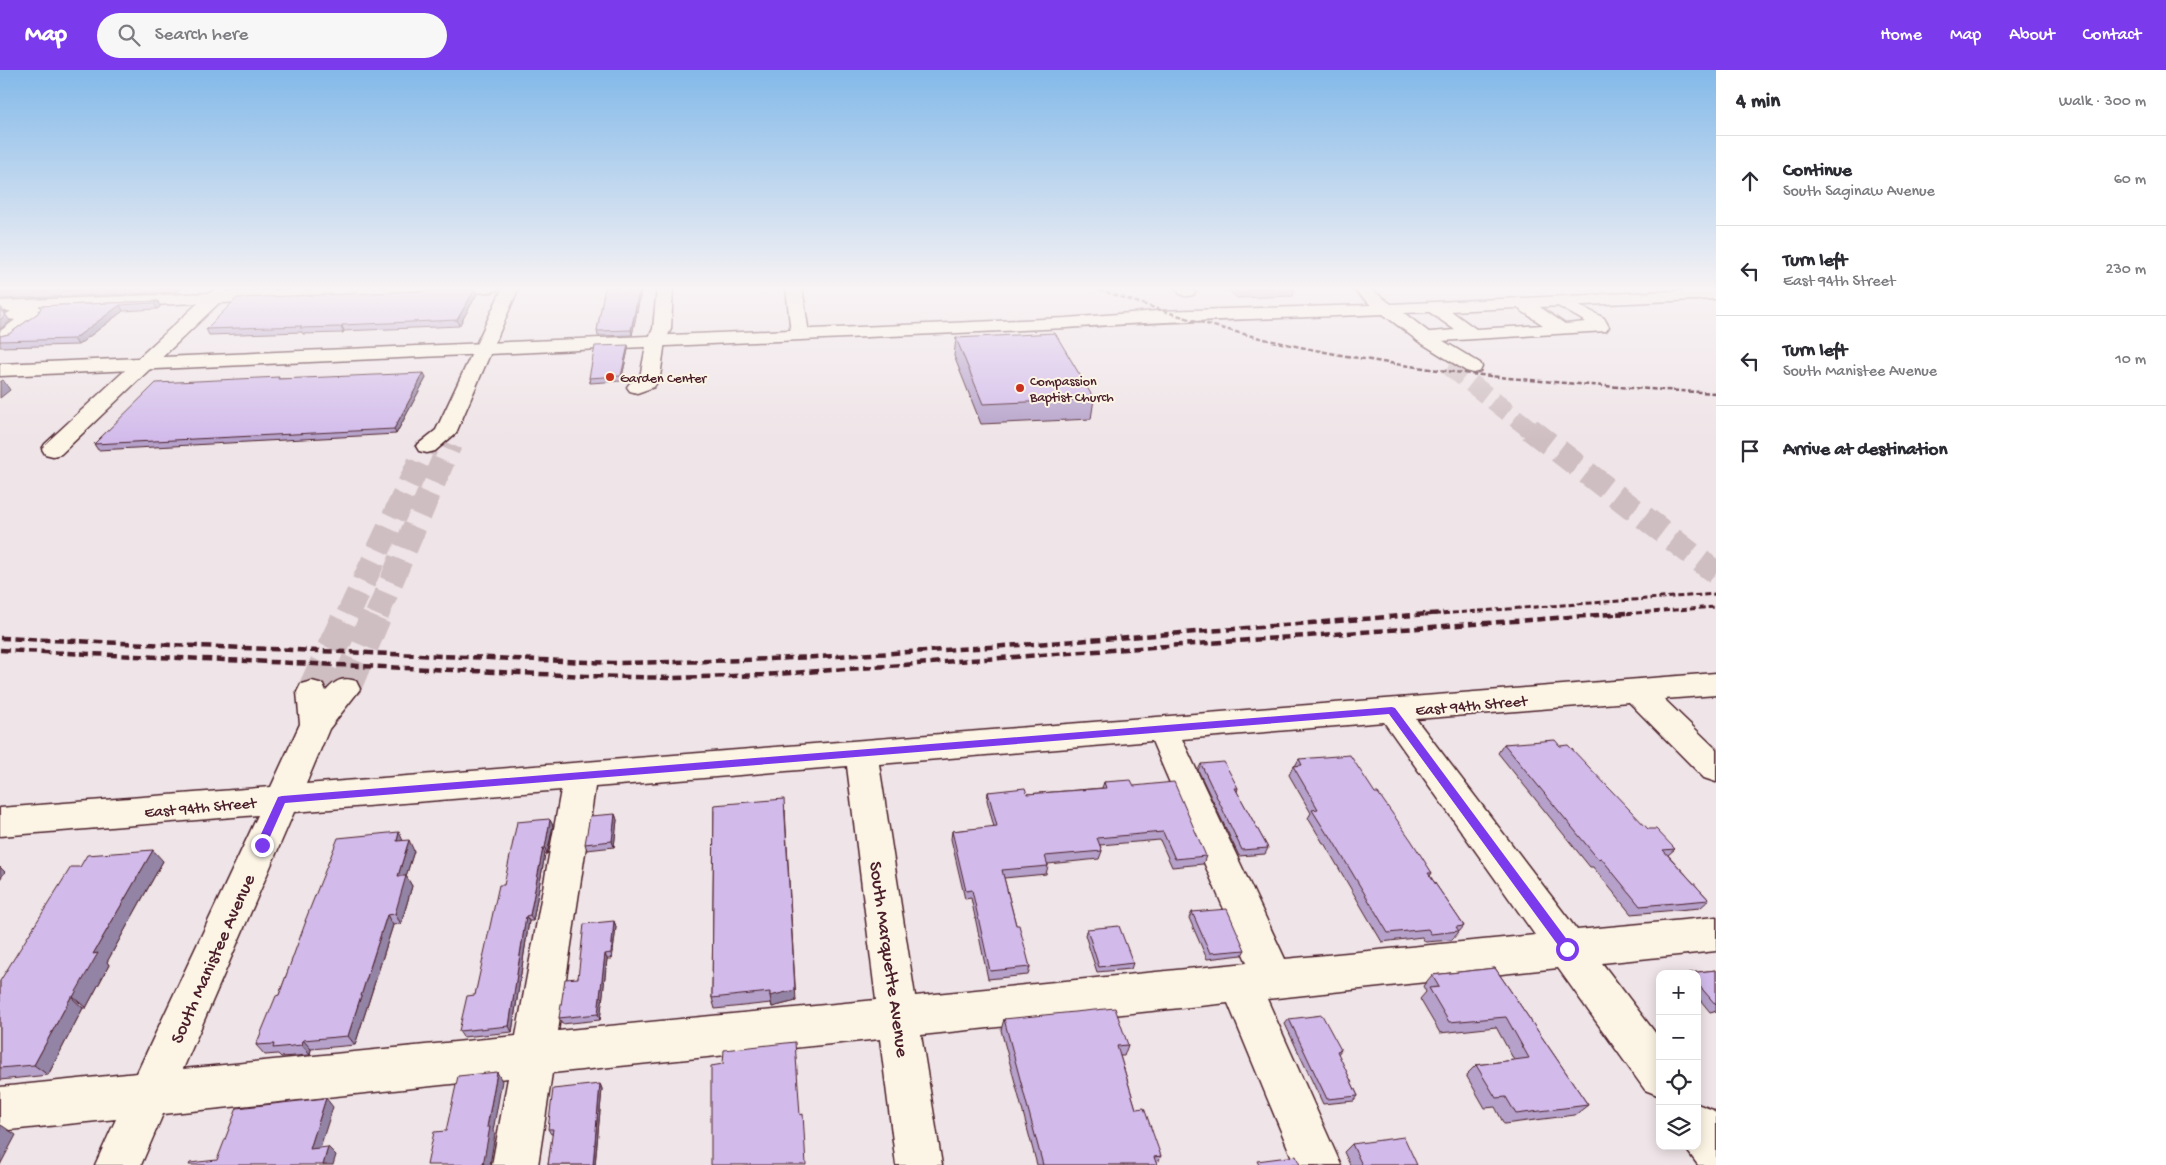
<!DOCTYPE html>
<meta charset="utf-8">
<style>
:root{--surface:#fff;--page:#f7f7f7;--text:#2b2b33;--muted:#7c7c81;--line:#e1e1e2;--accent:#7c3aed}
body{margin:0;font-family:"Gochi Hand",sans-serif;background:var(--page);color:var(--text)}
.controls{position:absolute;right:15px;bottom:15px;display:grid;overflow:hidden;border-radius:10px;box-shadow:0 2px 12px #0003}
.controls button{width:45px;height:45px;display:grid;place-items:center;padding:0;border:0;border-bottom:1px solid var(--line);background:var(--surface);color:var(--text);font:25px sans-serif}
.stop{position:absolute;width:15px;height:15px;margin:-11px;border:4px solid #7c3aed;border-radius:50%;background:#fff}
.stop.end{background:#7c3aed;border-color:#fff;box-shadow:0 1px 5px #0008}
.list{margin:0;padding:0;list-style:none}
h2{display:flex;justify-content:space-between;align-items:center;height:65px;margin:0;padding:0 20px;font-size:21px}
h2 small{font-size:16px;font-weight:400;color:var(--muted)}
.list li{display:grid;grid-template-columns:32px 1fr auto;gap:15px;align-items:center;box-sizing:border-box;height:90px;padding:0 20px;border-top:1px solid var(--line)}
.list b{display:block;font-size:19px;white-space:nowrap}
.list p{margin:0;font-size:16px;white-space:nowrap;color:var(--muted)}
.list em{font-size:16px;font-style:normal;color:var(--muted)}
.icon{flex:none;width:28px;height:28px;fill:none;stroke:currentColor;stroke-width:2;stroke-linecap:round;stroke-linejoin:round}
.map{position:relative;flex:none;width:1716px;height:1095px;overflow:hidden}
header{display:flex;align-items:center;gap:30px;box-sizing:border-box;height:70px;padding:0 25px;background:var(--accent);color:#fff}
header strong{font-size:24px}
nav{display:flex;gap:28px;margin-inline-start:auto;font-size:18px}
.search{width:350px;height:45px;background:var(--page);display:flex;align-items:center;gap:12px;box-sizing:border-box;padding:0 18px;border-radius:28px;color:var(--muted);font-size:19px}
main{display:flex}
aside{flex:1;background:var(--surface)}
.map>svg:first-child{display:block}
</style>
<header>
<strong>Map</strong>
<div class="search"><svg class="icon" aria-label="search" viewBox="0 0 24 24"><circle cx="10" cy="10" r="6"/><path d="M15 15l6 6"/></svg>Search here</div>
<nav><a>Home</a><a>Map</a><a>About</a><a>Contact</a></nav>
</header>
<main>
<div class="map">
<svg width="1716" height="1095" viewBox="0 0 1716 1095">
<rect width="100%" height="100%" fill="#efe4e7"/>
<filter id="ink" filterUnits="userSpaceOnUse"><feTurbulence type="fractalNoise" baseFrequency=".02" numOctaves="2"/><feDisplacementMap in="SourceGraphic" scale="10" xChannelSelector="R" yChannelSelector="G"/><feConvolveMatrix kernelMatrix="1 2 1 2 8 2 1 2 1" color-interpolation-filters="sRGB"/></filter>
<g filter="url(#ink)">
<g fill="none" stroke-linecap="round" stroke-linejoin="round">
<g stroke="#cebdc1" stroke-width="24" stroke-dasharray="24 12" stroke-linecap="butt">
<polyline points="348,545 427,376"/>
<polyline points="377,545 450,374"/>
</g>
<g stroke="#cebdc1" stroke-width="31" stroke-dasharray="31 16" stroke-linecap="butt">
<polyline points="345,619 377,543"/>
<polyline points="312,622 349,543"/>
</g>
<polyline stroke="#cebdc1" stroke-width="19" stroke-dasharray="19 9" stroke-linecap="butt" points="1449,296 1531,360"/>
<polyline stroke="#cebdc1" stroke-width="24" stroke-dasharray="24 12" stroke-linecap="butt" points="1530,359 1716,503"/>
<g stroke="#4a1f2b" stroke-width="3">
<g id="minor">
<polygon points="369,217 499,217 497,220 491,222 219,233 61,384 53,386 45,384 42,379 45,374 198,233 37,240 43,244 40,248 12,269 0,271 0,261 15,250 8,249 5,245 11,241 0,241 0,231 209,223 219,218 227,222"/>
<polygon points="503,217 519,217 456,363 435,381 427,383 419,381 416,376 436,360"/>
<polygon points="657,217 673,217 671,259 665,271 660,307 654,317 637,323 630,321 627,317 630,313 640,307 647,271 653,259"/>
<polygon points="786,217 802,217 809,264 806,268 800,269 794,268 791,264"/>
<path d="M 1175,217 L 1191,217 L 1195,222 L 1193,225 C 1183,228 1180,225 1175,217 Z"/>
<polygon points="1562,226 1604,248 1609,257 1606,261 1424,272 1418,271 1415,267 1418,263 1455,260 1428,241 1426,237 1428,233 1440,233 1476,259 1543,255 1516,237 1514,233 1516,229 1528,229 1565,254 1586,252 1556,235 1554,231 1556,227"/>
<path d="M 1716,603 L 1716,625 L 1664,629 L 1716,679 L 1716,712 L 1704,708 L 1629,632 L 1416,649 L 1577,860 L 1716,847 L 1716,881 L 1602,893 L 1660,969 L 1660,1026 L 1645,1020 L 1558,898 L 1267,929 L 1341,1095 L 1295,1095 L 1228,933 L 921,965 L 942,1095 L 896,1095 L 880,969 L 552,1003 L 538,1095 L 492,1095 L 508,1008 L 163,1044 L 141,1095 L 95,1095 L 116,1049 L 0,1061 L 0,1017 L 137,1003 L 258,745 L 0,766 L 0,738 L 271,717 L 300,654 L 297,622 L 301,614 L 312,611 L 323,614 L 326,621 C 336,610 342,607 356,611 L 360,619 L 329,659 L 306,714 ZM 1384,652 L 1535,865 L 1285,889 L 1182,669 ZM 1152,671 L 1247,893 L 915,926 L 879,694 ZM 847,696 L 876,930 L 558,961 L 595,717 ZM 561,720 L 516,966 L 183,999 L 294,742 Z"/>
<polygon points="1697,1034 1713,1040 1716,1044 1716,1095 1698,1095 1684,1076 1697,1076"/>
</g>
</g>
<g stroke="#4a1f2b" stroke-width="3">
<path id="major" d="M 1350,217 L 1368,217 L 1391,234 L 1716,219 L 1716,229 L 1404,243 L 1430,263 L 1480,293 L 1482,297 L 1480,301 L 1473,303 L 1466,301 L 1418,271 L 1383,244 C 1277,249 1172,250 1066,258 L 0,306 L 0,294 L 1066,248 L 1157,241 L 1371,235 Z"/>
</g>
<use href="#minor" fill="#fcf5e5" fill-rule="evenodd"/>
<use href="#major" fill="#fcf5e5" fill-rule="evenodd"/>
<path stroke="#4a1f2b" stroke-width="2.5" stroke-dasharray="5 2.5" stroke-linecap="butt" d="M 1092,217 C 1142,234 1192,251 1244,264 C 1398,303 1558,314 1716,323"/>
<g stroke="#4a1f2b" stroke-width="3" stroke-dasharray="6 3" stroke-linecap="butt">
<polyline points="1425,545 1716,524"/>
<polyline points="1609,545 1716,537"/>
</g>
<g stroke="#4a1f2b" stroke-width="4.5" stroke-dasharray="9 4.5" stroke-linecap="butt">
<path d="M 0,568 L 613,593 C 890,590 1167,563 1443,543"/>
<polyline points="0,580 587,606 674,608 763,605 1626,543"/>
</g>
</g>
<g fill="#b5a1ca" stroke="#4a1f2b">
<polygon points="0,217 184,217 177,222 0,229"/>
<polygon points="263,217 321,217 264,219"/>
<polygon points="605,217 642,217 632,265 598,266 597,261"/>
<polygon points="1225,217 1295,217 1293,226 1237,228"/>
<polygon points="477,224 459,256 344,261 343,263 303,264 302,262 209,265 206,259"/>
<polygon points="158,231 160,237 157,239 123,241 78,275 0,277 0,266 9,264 38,243 41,238 39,236"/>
<polygon points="956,268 1094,329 1091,349 981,354 954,286"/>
<polygon points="628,275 628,280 621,311 590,313 589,308"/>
<polygon points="426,308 396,364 98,380 94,374 280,309"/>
<polygon points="1504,674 1560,676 1648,759 1675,779 1668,785 1709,830 1700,838 1631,844 1593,797 1590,797 1498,683"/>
<polygon points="1299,689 1375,723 1432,803 1430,806 1464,856 1452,870 1425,872 1422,867 1382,872 1324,773 1323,773 1308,748 1311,743 1289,705 1293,696 1295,696"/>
<polygon points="1201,694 1238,718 1237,722 1268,778 1265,784 1239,786 1198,700"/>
<polygon points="1104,712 1134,716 1206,786 1203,794 1172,797 1160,770 1100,775 1102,781 1099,789 1048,794 1048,796 1046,804 1004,808 1016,855 1030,897 1028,905 988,909 971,828 965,829 951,769 952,761 994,757 987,730 988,722 1027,724 1102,718"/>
<polygon points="714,735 796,931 772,937 771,933 715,939 712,928"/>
<polygon points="615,744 617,750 614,777 587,780 585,774"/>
<polygon points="550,750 553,756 547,784 545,784 533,851 529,851 512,962 463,967 459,961 475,925 504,815"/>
<polygon points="403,771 414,781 406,806 412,816 401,854 393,855 355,975 311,979 310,985 281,987 278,984 265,985 256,975 279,925 306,853 305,851"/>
<polygon points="163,791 107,892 109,895 86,938 83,938 48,1005 0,1010 0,911"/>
<polygon points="1192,842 1245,880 1242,885 1207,889 1189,848"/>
<polygon points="614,851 616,857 612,889 607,889 600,950 562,954 559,948 578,908"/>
<polygon points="1087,859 1133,893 1131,899 1097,902 1085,865"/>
<polygon points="1495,898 1588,1035 1575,1045 1504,1054 1495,1037 1485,1038 1466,1005 1476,995 1514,990 1496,957 1440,963 1420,929 1426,922 1423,916 1432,905"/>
<polygon points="1716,900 1716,943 1714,941 1710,942 1697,926 1697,904 1688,904 1689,903"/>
<polygon points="1004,949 1128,975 1124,986 1120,986 1136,1039 1161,1086 1156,1094 1157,1095 1037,1095 1001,960"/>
<polygon points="1289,949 1341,980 1338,984 1358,1026 1354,1031 1323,1034 1285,954"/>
<polygon points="600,1014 602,1019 595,1095 548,1095 553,1064 551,1064 548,1059"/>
<polygon points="1352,1074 1417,1095 1350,1095 1344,1082"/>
</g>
<g fill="#9383a4" stroke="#4a1f2b">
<polygon points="175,217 184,217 177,222"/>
<polygon points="640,217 642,217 632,265 631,260"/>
<polygon points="475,219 477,224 459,256 457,250"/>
<polygon points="158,231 160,237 157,239 154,233"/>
<polygon points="120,235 123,241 78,275 74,269"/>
<polygon points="1,237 5,243 4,246 0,240"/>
<polygon points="6,245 10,251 0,259 0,250"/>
<polygon points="342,255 344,261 343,263 341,257"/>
<polygon points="628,275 628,280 621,311 621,306"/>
<polygon points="424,303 426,308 396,364 394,359"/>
<polygon points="3,310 10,320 0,328 0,312"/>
<polygon points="785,740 796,931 772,937 770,926"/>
<polygon points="615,744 617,750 614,777 612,771"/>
<polygon points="550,750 553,756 547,784 545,778"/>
<polygon points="399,762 404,773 397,771"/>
<polygon points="409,770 414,781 406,806 412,816 401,854 395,844 398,806"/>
<polygon points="543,778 545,784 533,851 530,845"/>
<polygon points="153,780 163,791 107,892 109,895 86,938 73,927 93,884"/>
<polygon points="0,797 5,802 0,809"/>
<polygon points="387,845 393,855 355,975 348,966"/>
<polygon points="526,846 529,851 512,962 509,956"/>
<polygon points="614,851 616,857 612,889 611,883"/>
<polygon points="605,884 607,889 600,950 598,944"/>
<polygon points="71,927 83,938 48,1005 34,995"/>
<polygon points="303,970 311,979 310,985 302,975"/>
<polygon points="497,1002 502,1011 493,1061 495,1064 490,1095 483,1095 487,1057"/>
<polygon points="600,1014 602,1019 595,1095 593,1095"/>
<polygon points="326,1028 333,1037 317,1087 310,1079"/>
<polygon points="1,1055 16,1065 0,1095 0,1056"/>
<polygon points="328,1077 336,1085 333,1095 323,1095"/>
</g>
<g fill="#d2bbeb" stroke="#4a1f2b">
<polygon points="0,217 167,217 0,223"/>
<polygon points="605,217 640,217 631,260 597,261"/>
<polygon points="475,219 457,250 342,255 341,257 300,258 302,256 206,259 237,228"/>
<polygon points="158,231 154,233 120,235 74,269 0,271 0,266 9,264 38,243 41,238 39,236"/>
<polygon points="0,240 6,245 0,250"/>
<polygon points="1055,263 1094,329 983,334 956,268"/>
<polygon points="628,275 621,306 589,308 595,276"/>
<polygon points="424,303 394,359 94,374 156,313 279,307 278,309"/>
<polygon points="1555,670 1560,676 1568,675 1648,759 1656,759 1675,779 1663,780 1709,830 1640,836 1601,788 1598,789 1504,674"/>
<polygon points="1350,685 1375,723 1378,723 1411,770 1432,803 1428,803 1464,856 1456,857 1459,861 1431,864 1428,859 1388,863 1329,764 1327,764 1312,740 1318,739 1293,696 1302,695 1299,689"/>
<polygon points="1224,692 1238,718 1235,718 1268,778 1242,780 1201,694"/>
<polygon points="1131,710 1134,716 1174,712 1206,786 1175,789 1163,762 1097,768 1102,781 1045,786 1048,796 1002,800 1016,855 1019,855 1030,897 990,901 972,820 966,821 952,761 997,756 988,722 1025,718 1027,724 1106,718 1104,712"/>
<polygon points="784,729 795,920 770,926 770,922 712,928 714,735"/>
<polygon points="615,744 612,771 585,774 590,746"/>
<polygon points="549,749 550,750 545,778 543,778 530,845 526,846 509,956 459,961 467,926 475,925 499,815 504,815 517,752"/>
<polygon points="399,762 397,771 409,770 398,806 406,806 395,844 387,845 348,966 303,970 302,975 273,978 274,974 256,975 276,926 279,925 306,851 305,851 338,768"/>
<polygon points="153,780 93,884 98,883 73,927 71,927 34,995 0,998 0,911 71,797 80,797 87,785"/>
<polygon points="1227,839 1245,880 1210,883 1192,842"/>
<polygon points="614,851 611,883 605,884 598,944 559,948 565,909 578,908 584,854"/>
<polygon points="1119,856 1133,893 1099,897 1087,859"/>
<polygon points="1495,898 1588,1035 1516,1044 1506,1027 1496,1028 1476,995 1529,988 1506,947 1449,952 1429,918 1439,917 1432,905"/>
<polygon points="1716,900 1716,935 1697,913 1697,904 1690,904 1689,903"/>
<polygon points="1115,938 1128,975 1117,976 1136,1039 1144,1038 1161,1086 1154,1087 1157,1095 1043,1095 1004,949"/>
<polygon points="1322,945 1341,980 1337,981 1358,1026 1327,1029 1289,949"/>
<polygon points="795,972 800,1045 803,1044 806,1095 711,1095 711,996 723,994 724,980"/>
<polygon points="497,1002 487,1057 490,1057 483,1095 427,1095 434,1062 446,1061 458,1006"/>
<polygon points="600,1014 593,1095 548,1095 553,1059 548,1059 553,1019"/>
<polygon points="326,1028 310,1079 328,1077 323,1095 189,1095 190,1093 217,1090 237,1038"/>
<polygon points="1404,1067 1417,1095 1362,1095 1352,1074"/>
<polygon points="1296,1086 1300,1095 1259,1095 1257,1091"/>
</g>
</g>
<linearGradient id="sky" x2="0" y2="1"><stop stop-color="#83b9e9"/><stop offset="0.59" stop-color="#f8f3f4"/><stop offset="1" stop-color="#f8f3f4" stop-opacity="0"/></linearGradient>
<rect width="1716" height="370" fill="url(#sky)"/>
<polygon fill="#7c3aed" points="1392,637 1395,638 1571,875 1573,879 1571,882 1567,884 1563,882 1389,644 285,733 265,778 258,778 256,775 278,727 282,726"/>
<g fill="#c8321e" stroke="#fcf5e5" stroke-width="2">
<circle cx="610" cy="307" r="5"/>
<circle cx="1020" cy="318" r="5"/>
</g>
<g text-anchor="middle" stroke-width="4" stroke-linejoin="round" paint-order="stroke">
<g font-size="14" fill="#4a1f2b" stroke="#fcf5e5" text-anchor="start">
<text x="620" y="312">Garden Center</text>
<text x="1030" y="315">Compassion<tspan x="1030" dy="16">Baptist Church</tspan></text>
</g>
<g font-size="16" fill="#4a1f2b" stroke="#fcf5e5">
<text transform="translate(1471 634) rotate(-5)" y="6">East 94th Street</text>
<text transform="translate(200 736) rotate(-5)" y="6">East 94th Street</text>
</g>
<g font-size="19" fill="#4a1f2b" stroke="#fcf5e5">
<text transform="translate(211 888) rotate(-66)" y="7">South Manistee Avenue</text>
<text transform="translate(891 889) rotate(82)" y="7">South Marquette Avenue</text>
</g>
</g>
</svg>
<div class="controls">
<button>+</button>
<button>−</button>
<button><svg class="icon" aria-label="locate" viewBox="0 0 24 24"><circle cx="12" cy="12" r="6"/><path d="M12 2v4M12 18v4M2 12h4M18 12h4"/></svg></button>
<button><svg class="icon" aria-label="layers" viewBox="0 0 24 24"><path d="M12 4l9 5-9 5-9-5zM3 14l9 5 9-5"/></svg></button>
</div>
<div class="stop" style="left:1567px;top:879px"></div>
<div class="stop end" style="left:262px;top:775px"></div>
</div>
<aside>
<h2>4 min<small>Walk · 300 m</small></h2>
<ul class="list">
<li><svg class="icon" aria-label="ahead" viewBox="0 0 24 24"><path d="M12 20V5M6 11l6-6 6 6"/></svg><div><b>Continue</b><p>South Saginaw Avenue</p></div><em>60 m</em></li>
<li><svg class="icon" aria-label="left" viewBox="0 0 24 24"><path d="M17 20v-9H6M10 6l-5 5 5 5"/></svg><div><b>Turn left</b><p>East 94th Street</p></div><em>230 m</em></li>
<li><svg class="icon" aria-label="left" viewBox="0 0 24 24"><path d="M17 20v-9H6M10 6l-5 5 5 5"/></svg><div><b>Turn left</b><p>South Manistee Avenue</p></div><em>10 m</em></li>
<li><svg class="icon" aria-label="arrive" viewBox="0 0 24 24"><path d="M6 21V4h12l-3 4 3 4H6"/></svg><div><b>Arrive at destination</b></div></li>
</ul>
</aside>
</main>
